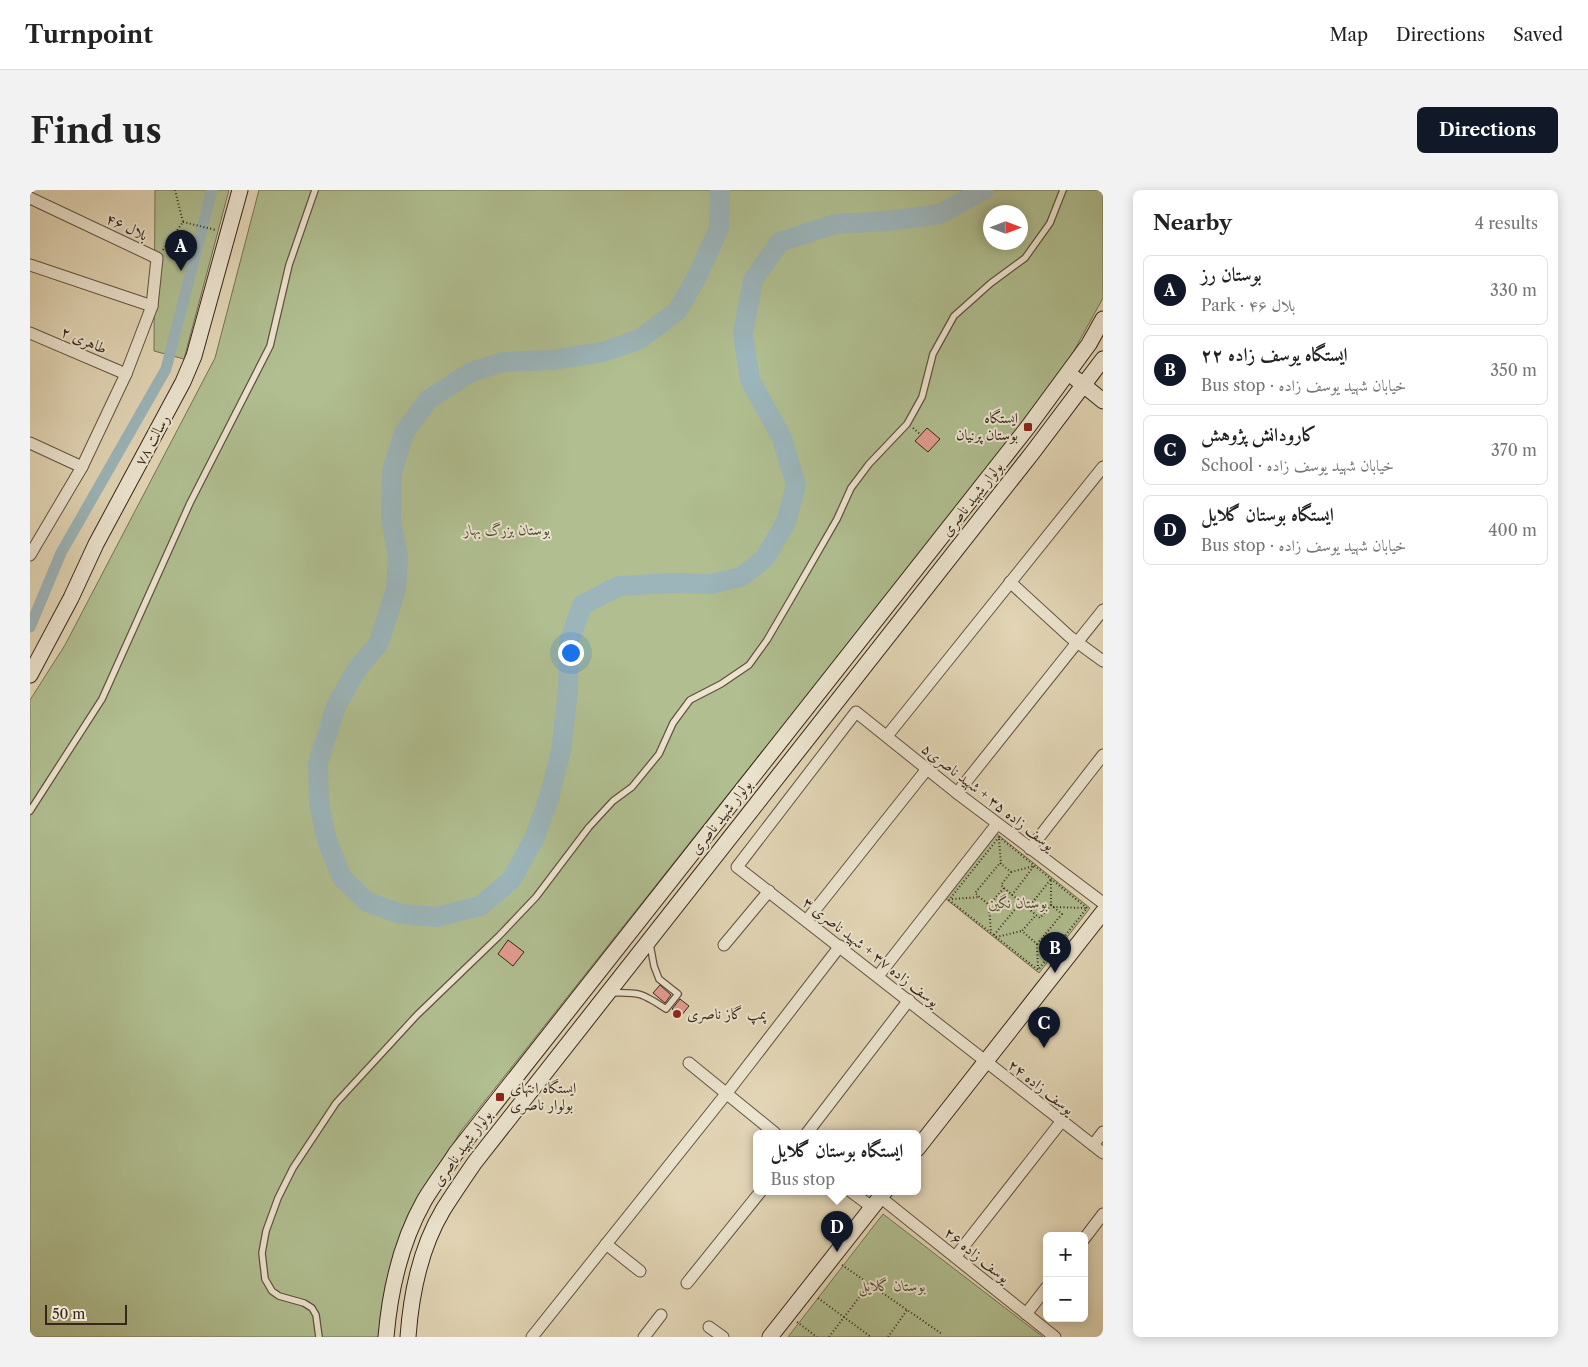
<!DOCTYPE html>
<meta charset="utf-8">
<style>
:root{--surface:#fff;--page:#f2f2f2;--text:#222;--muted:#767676;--line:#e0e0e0;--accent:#111827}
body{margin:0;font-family:"Libre Caslon Text",Amiri,serif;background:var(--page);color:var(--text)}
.controls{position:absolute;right:15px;bottom:15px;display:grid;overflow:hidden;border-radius:8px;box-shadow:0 2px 12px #0003}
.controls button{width:45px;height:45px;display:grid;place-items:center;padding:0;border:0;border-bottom:1px solid var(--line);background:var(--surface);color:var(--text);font:25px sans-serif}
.compass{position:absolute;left:953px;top:15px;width:45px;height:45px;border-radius:50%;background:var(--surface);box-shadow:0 2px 12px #0003;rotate:90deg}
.scale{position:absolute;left:15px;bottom:12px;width:82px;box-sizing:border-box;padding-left:5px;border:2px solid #37261a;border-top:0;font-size:14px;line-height:18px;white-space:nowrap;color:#37261a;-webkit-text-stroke:4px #ece4cf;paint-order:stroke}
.you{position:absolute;left:540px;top:462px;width:18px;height:18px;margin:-12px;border:4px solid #fff;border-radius:50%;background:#1a73e8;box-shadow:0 0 0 8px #1a73e833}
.badge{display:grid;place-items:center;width:32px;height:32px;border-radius:50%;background:var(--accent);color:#fff;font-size:16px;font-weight:700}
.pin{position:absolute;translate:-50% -41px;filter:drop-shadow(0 1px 2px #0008)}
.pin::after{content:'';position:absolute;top:26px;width:18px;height:15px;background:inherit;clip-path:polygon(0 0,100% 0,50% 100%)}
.popup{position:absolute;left:723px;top:940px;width:168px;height:65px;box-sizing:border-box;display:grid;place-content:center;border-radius:8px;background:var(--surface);filter:drop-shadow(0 1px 4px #0005);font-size:16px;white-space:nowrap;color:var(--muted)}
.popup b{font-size:19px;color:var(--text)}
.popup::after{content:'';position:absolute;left:50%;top:100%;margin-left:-10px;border:10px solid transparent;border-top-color:var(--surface)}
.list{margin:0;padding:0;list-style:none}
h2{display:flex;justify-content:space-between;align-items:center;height:65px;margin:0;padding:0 20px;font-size:21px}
h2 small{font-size:16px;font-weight:400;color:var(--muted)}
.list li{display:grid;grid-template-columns:32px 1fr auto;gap:15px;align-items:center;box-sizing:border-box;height:70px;margin:0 10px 10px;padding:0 10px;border:1px solid var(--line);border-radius:8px}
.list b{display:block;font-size:19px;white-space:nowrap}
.list p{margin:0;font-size:16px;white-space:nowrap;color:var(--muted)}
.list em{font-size:16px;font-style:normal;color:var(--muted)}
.map{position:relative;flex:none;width:1073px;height:1147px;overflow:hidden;border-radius:8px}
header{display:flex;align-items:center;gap:30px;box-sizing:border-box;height:70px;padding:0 25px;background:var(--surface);border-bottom:1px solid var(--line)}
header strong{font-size:24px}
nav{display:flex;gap:28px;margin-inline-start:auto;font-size:18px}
.intro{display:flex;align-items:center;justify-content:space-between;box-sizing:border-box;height:120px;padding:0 30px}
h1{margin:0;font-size:35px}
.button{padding:12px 22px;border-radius:8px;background:var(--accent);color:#fff;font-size:18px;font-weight:700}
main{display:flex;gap:30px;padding:0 30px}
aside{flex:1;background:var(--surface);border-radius:8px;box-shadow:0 2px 12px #0003}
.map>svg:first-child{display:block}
</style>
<header>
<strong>Turnpoint</strong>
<nav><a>Map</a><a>Directions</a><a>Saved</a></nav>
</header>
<div class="intro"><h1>Find us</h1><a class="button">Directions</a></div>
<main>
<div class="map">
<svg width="1073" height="1147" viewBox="0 0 1073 1147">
<rect width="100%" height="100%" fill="#e2d5b5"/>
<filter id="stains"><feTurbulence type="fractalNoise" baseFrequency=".004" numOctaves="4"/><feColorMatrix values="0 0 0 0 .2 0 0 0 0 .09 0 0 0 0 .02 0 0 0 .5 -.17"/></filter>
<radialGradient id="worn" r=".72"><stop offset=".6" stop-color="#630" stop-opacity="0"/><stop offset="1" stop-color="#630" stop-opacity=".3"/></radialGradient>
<g fill="#b0be90" stroke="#747255" fill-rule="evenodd">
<polygon points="125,0 199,0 154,169 124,161"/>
<path d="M 229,0 L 1073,0 L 1073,108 L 1030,186 L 431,941 L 388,1013 L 352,1147 L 0,1147 L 0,510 L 35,455 L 185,168 ZM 961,22 L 991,22 L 991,52 L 961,52 Z"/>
<polygon points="967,644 1060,718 1009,783 916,709"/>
<polygon points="853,1024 1013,1147 758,1147"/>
</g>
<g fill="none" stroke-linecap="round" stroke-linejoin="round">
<polyline stroke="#9bb5ba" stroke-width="11" points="0,437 31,363 136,179 182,0"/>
<polyline stroke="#9bb5ba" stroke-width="20" points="690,0 689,38 667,87 647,121 610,149 573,162 522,170 473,172 441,182 398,210 374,243 362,282 361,330 368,366 366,399 349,453 327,479 306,516 288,573 289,614 297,650 312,688 337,712 371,724 407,727 450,716 481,690 504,649 519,608 531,561 538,501 539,452 552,415 589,396 641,393 681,394 711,387 735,368 756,332 766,295 752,248 720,190 713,144 723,90 750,52 805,34 858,31 910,24 954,0"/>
</g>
<g fill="#e39c91" stroke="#37261a">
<polygon points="897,238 910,249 898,262 885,251"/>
<polygon points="478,750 494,762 483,776 468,764"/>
<polygon points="630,795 641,805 635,813 623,803"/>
<polygon points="650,809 659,816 651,826 642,819"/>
</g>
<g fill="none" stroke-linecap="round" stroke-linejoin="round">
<g stroke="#625241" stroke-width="8">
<g id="lane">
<polyline points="0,621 72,509 160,313 240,156 259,75 285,0"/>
<path d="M 580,803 C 610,802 612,803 636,819 L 648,804 L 629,789 L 624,776 L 620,754"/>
<polyline points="289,1147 286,1125 282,1118 274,1113 249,1106 242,1101 235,1089 232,1063 236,1041 248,1008 263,978 306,913 387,825 469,746 506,707 559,637 583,611 602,597 629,564 643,533 660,510 691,494 719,475 737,450 761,409 807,329 821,298 839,274 877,234 892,207 903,164 924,126 961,93 995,68 1020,33 1033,0"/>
</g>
</g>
<g stroke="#625241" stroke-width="13">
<g id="street">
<polyline points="0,8 127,68 122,116 96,184 52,277 0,365"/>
<polyline points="0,75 122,116"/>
<polyline points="0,143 96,184"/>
<polyline points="0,253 52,277"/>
<polyline points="980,392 1040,447 1073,471"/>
<polyline points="857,546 1073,277"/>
<polyline points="927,603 1073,420"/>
<polyline points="1000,659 1073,565"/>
<polyline points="1073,713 927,603 826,522 707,677 1073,963"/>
<polyline points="777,730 897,579"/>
<polyline points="694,755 739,701"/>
<polyline points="848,786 967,634"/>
<polyline points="659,873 745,943"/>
<polyline points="777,943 879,810"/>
<polyline points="1063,955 1073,942"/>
<polyline points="820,1001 842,1017"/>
<polyline points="850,1007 1025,1147"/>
<polyline points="1054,1049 1073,1024"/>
<polyline points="576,1054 610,1081"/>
<polyline points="926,1066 1031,932"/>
<polyline points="657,1093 731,1001"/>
<polyline points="996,1124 1017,1097"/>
<polyline points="679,1137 693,1147"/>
<polyline points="502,1147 696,904 810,756"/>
<polyline points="614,1147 631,1125"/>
</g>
</g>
<g stroke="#37261a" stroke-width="17">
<g id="secondary">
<polyline points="1046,189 1073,211"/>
<polyline points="0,485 41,408 66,354 153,192 164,166 210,0"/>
<polyline points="887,959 1073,722"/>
<path d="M 356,1147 C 360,1100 371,1052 394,1011 C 404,994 416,979 426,963 L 998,237 L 1059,154 L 1073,129"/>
<path d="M 378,1147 C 381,1105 391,1057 413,1020 C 423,1004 434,988 445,972 L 1003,262 L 1073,169"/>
<polyline points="740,1147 855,1001"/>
</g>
</g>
<g stroke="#37261a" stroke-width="2" stroke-dasharray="1 2.5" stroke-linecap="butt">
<polyline points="153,32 186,40"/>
<polyline points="133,60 153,32 145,0"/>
<polyline points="883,238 891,245"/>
<polygon points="969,647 1057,718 1008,780 919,710"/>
<polyline points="969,649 971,674"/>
<polygon points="970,673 981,682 971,695 974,698 959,715 945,703"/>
<polyline points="981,682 1004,676 982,705"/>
<polyline points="974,698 1006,725"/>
<polyline points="922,709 949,707"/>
<polyline points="959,715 961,743"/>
<polygon points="1021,715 1032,724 1007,754 992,741 1006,725 1010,728"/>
<polyline points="1023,717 1056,718"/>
<polyline points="998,718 1021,689 1021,715"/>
<polyline points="964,745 991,712"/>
<polyline points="966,747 992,741"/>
<polyline points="1007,754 1008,779"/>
<polyline points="812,1075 912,1144"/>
<polyline points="788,1108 841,1147"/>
<polyline points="767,1132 787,1147"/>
<polyline points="799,1147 840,1093"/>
<polyline points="858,1147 877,1120"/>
</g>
<use href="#lane" stroke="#ece4cf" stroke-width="5.5"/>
<use href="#street" stroke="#ece4cf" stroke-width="11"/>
<use href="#secondary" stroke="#ece4cf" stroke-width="15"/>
</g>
<g fill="#8f2418" stroke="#ece4cf" stroke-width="2">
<rect x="993" y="232" width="10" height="10" rx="2.5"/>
<circle cx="647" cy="824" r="5"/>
<rect x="465" y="902" width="10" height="10" rx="2.5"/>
</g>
<g text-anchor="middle" stroke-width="4" stroke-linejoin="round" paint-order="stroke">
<g font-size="15" fill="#37261a" stroke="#ece4cf">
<text transform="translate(97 37) rotate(26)" y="5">بلال ۴۶</text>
<text transform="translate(54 150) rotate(23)" y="5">طاهری ۲</text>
<text transform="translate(122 250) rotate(-61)" y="5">رسالت ۷۸</text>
<text transform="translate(942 309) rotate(-52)" y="5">بولوار شهید ناصری</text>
<text transform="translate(958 607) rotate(38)" y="5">یوسف زاده ۳۵ + شهید ناصری۵</text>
<text transform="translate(691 627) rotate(-52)" y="5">بولوار شهید ناصری</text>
<text transform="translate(841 762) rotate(38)" y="5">یوسف زاده ۳۷ + شهید ناصری ۳</text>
<text transform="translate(1011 897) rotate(38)" y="5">یوسف زاده ۲۴</text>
<text transform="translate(432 958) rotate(-54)" y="5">بولوار شهید ناصری</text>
<text transform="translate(947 1065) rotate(39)" y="5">یوسف زاده ۲۶</text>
</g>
<g font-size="15" fill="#37261a" stroke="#ece4cf" text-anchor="start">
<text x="988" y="233" text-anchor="end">ایستگاه<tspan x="988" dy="17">بوستان پرنیان</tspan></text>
<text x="657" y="829">پمپ گاز ناصری</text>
<text x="480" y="903">ایستگاه انتهای<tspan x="480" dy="17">بولوار ناصری</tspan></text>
</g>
<g font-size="15" font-style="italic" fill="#554c38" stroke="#ece4cf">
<text x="477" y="345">بوستان بزرگ بهار</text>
<text x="988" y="718">بوستان نگین</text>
<text x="862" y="1101">بوستان گلایل</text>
</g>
</g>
<rect width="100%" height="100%" filter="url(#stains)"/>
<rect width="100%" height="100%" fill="url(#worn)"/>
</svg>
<div class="controls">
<button>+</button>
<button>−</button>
</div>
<svg class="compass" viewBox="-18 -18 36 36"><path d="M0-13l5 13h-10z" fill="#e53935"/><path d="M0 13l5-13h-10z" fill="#767676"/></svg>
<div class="scale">50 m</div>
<div class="you"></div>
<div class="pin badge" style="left:151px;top:81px">A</div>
<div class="pin badge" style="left:1025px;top:783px">B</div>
<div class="pin badge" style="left:1014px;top:858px">C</div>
<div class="pin badge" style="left:807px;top:1062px">D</div>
<div class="popup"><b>ایستگاه بوستان گلایل</b>Bus stop</div>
</div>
<aside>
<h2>Nearby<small>4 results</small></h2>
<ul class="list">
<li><span class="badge">A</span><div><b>بوستان رز</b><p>Park · بلال ۴۶</p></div><em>330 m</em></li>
<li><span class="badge">B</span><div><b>ایستگاه یوسف زاده ۲۲</b><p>Bus stop · خیابان شهید یوسف زاده</p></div><em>350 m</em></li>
<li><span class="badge">C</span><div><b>کارودانش پژوهش</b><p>School · خیابان شهید یوسف زاده</p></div><em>370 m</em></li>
<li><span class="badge">D</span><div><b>ایستگاه بوستان گلایل</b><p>Bus stop · خیابان شهید یوسف زاده</p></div><em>400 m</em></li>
</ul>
</aside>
</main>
